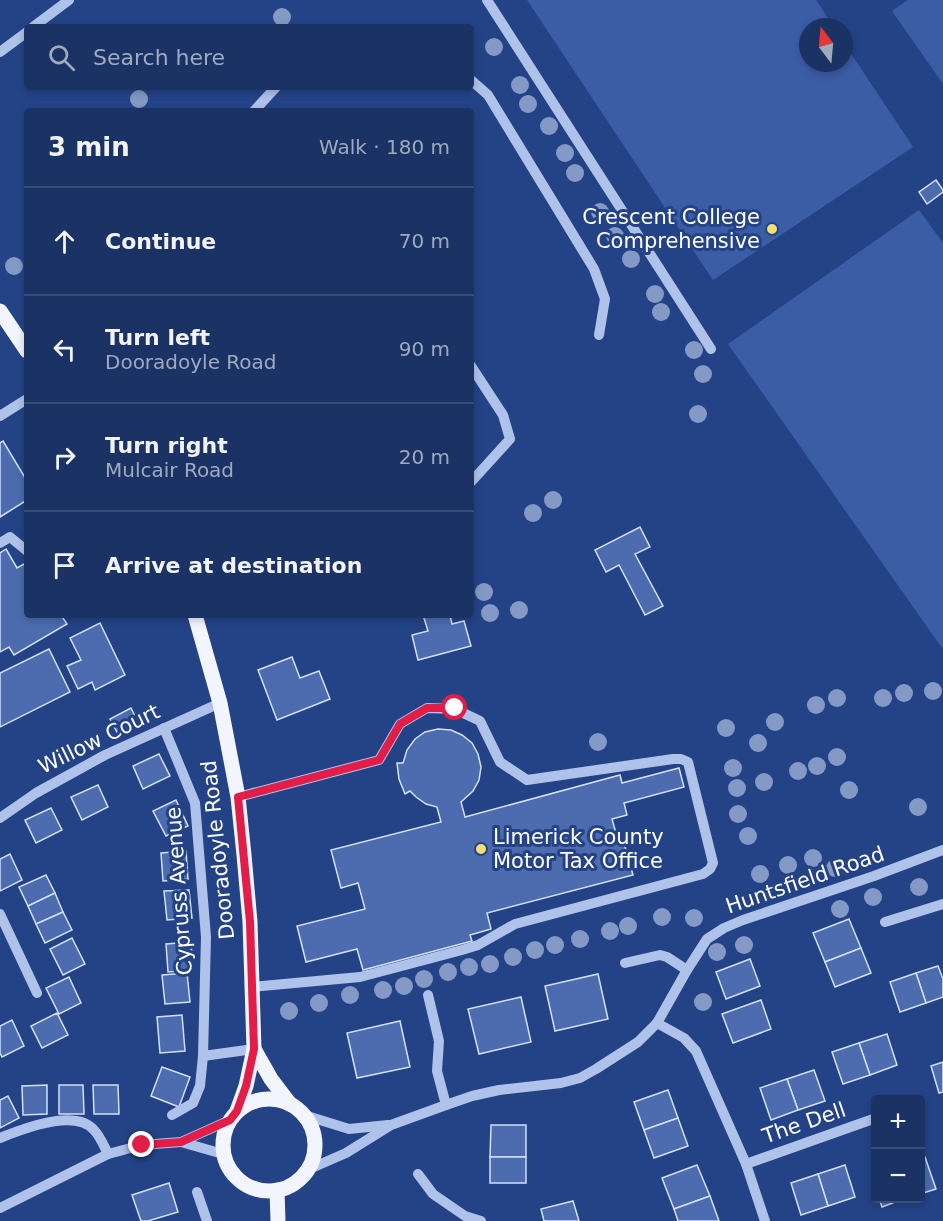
<!DOCTYPE html>
<meta charset="utf-8">
<style>
:root{--surface:#1b3265;--page:#283e6e;--text:#f1f3f6;--muted:#a0aabf;--line:#394d79}
body{margin:0;font-family:"DejaVu Sans",sans-serif;background:var(--page);color:var(--text)}
.controls{position:absolute;right:18px;bottom:18px;display:grid;overflow:hidden;border-radius:6px;box-shadow:0 3px 9px #0003}
.controls button{width:54px;height:54px;display:grid;place-items:center;padding:0;border:0;border-bottom:2px solid var(--line);background:var(--surface);color:var(--text);font:30px sans-serif}
.compass{position:absolute;left:799px;top:18px;width:54px;height:54px;border-radius:50%;background:var(--surface);box-shadow:0 3px 9px #0003;rotate:344deg}
.stop{position:absolute;width:18px;height:18px;margin:-14px;border:4px solid #e11d48;border-radius:50%;background:#fff}
.stop.end{background:#e11d48;border-color:#fff;box-shadow:0 2px 6px #0008}
.list{margin:0;padding:0;list-style:none}
h2{display:flex;justify-content:space-between;align-items:center;height:78px;margin:0;padding:0 24px;font-size:26px}
h2 small{font-size:20px;font-weight:400;color:var(--muted)}
.list li{display:grid;grid-template-columns:39px 1fr auto;gap:18px;align-items:center;box-sizing:border-box;height:108px;padding:0 24px;border-top:2px solid var(--line)}
.list b{display:block;font-size:22px;white-space:nowrap}
.list p{margin:0;font-size:20px;white-space:nowrap;color:var(--muted)}
.list em{font-size:20px;font-style:normal;color:var(--muted)}
.icon{flex:none;width:33px;height:33px;fill:none;stroke:currentColor;stroke-width:2;stroke-linecap:round;stroke-linejoin:round}
.map{position:relative;flex:none;width:943px;height:1221px;overflow:hidden}
.search{position:absolute;background:var(--surface);box-shadow:0 3px 9px #0003;left:24px;top:24px;width:450px;height:66px;display:flex;align-items:center;gap:15px;box-sizing:border-box;padding:0 21px;border-radius:6px;color:var(--muted);font-size:22px}
.panel{position:absolute;background:var(--surface);box-shadow:0 3px 9px #0003;left:24px;top:108px;width:450px;height:510px;border-radius:6px}
.map>svg:first-child{display:block}
</style>
<div class="map">
<svg width="943" height="1221" viewBox="0 0 943 1221">
<rect width="100%" height="100%" fill="#244387"/>
<g fill="#3b5da6">
<polygon points="527,0 816,0 834,27 808,27 808,63 844,63 844,43 913,147 713,280"/>
<polygon points="908,0 943,0 943,84 892,11"/>
<polygon points="919,210 943,243 943,647 942,648 728,344"/>
</g>
<g fill="#4c6caf" stroke="#d3dff7" stroke-width="1.5">
<polygon points="936,180 943,190 943,192 927,204 919,192"/>
<polygon points="3,441 27,481 27,500 0,517 0,443"/>
<polygon points="640,527 650,547 635,554 663,606 645,615 619,565 606,572 595,550"/>
<polygon points="6,549 17,568 24,564 27,569 27,615 61,615 67,624 14,655 9,647 0,652 0,553"/>
<polygon points="423,615 450,615 452,624 464,621 471,646 418,660 412,635 428,631"/>
<polygon points="100,623 125,675 95,690 92,682 78,689 67,666 81,660 70,638"/>
<polygon points="49,649 70,692 0,727 0,673"/>
<polygon points="292,657 300,678 319,671 330,699 277,720 258,670"/>
<polygon points="131,708 139,724 118,734 110,719"/>
<polygon points="438,729 451,730 462,735 472,743 478,754 481,767 479,780 473,791 461,802 465,817 620,775 622,783 679,768 684,787 624,803 627,815 612,819 619,844 624,843 633,875 487,913 491,929 470,935 472,941 363,970 357,949 306,962 297,926 365,909 358,883 341,888 331,850 441,822 437,807 426,804 416,797 410,791 405,794 399,779 397,763 403,763 407,750 415,739 425,732"/>
<polygon points="159,754 170,776 143,789 133,766"/>
<polygon points="98,785 108,807 82,820 71,797"/>
<polygon points="176,800 188,826 166,836 153,811"/>
<polygon points="51,808 62,830 36,843 25,820"/>
<polygon points="186,851 188,879 163,881 161,853"/>
<polygon points="10,854 22,880 0,891 0,859"/>
<polygon points="46,875 55,893 28,906 19,887"/>
<polygon points="189,890 192,918 167,920 164,891"/>
<polygon points="55,893 63,912 36,924 28,906"/>
<polygon points="63,912 72,930 45,943 36,924"/>
<polygon points="849,919 861,948 825,962 813,933"/>
<polygon points="72,938 85,964 63,975 50,949"/>
<polygon points="191,942 193,970 168,972 166,944"/>
<polygon points="861,948 871,973 835,987 825,962"/>
<polygon points="750,959 760,986 726,999 716,972"/>
<polygon points="938,966 943,979 943,997 926,1003 916,973"/>
<polygon points="187,973 190,1002 165,1004 162,975"/>
<polygon points="916,973 926,1003 900,1012 890,982"/>
<polygon points="598,974 608,1019 555,1031 545,986"/>
<polygon points="69,977 81,1003 59,1014 46,988"/>
<polygon points="521,997 531,1042 479,1054 468,1009"/>
<polygon points="761,1000 771,1029 733,1043 722,1014"/>
<polygon points="57,1013 68,1035 42,1048 31,1026"/>
<polygon points="182,1015 185,1051 160,1053 157,1017"/>
<polygon points="12,1020 24,1046 2,1057 0,1053 0,1026"/>
<polygon points="400,1021 410,1067 357,1078 347,1033"/>
<polygon points="887,1034 897,1065 870,1075 859,1043"/>
<polygon points="859,1043 870,1075 843,1084 832,1052"/>
<polygon points="943,1062 943,1092 939,1093 931,1066"/>
<polygon points="162,1067 190,1077 179,1107 151,1096"/>
<polygon points="814,1070 825,1101 798,1110 787,1079"/>
<polygon points="787,1079 798,1110 771,1120 760,1088"/>
<polygon points="47,1085 47,1114 23,1115 22,1086"/>
<polygon points="59,1085 83,1085 84,1114 59,1114"/>
<polygon points="93,1085 118,1085 119,1114 94,1114"/>
<polygon points="668,1090 678,1118 644,1130 634,1102"/>
<polygon points="8,1096 19,1118 0,1128 0,1100"/>
<polygon points="678,1118 688,1146 654,1158 644,1130"/>
<polygon points="491,1125 526,1125 526,1157 490,1157"/>
<rect x="490" y="1157" width="36" height="26"/>
<polygon points="925,1157 936,1189 920,1194 920,1158"/>
<polygon points="697,1165 710,1196 674,1209 662,1178"/>
<polygon points="845,1165 855,1197 828,1206 818,1174"/>
<polygon points="818,1174 828,1206 801,1215 791,1183"/>
<polygon points="169,1183 178,1212 148,1221 141,1221 132,1195"/>
<polygon points="710,1196 719,1221 678,1221 674,1209"/>
<polygon points="879,1198 906,1198 882,1207"/>
<polygon points="573,1201 579,1221 544,1221 541,1209"/>
</g>
<g fill="none" stroke-linecap="round" stroke-linejoin="round">
<g stroke="#afc2e9" stroke-width="10">
<polyline points="487,0 711,349"/>
<polyline points="33,27 69,0"/>
<polyline points="0,52 27,32"/>
<polyline points="471,80 488,95 594,269 605,299 599,335"/>
<polyline points="254,111 276,87"/>
<polyline points="471,366 503,415 510,439 471,482"/>
<polyline points="0,416 27,399"/>
<polyline points="0,543 10,537 27,551"/>
<polyline points="164,728 195,803 206,937 203,1056 200,1086 193,1103 172,1115"/>
<polyline points="238,797 379,760 400,724 427,708 455,709 480,721 500,762 527,780 673,759 681,759 688,762 713,863 710,869 703,874 515,924 478,945 462,950 360,977 251,987"/>
<polyline points="0,818 36,793 105,755 220,703"/>
<polyline points="0,914 37,993"/>
<polyline points="885,922 943,904"/>
<polyline points="625,963 660,955 667,957 687,970"/>
<polyline points="428,995 439,1041 437,1071 446,1105"/>
<polyline points="657,1023 684,1038 696,1051 746,1164 765,1221"/>
<polyline points="203,1056 254,1049"/>
<polyline points="304,1115 349,1129 388,1125"/>
<path d="M 0,1138 C 22,1129 75,1108 94,1130 C 100,1136 104,1146 108,1154"/>
<polyline points="181,1142 223,1154"/>
<polyline points="746,1164 876,1118"/>
<polyline points="307,1170 346,1153 391,1125 446,1105 472,1096 499,1090 561,1083 580,1078 596,1069 638,1042 657,1023 687,970 707,939 724,928 743,920 874,876 943,850"/>
<polyline points="418,1174 433,1194 465,1216 481,1221"/>
<polyline points="197,1192 207,1221"/>
<polyline points="0,1208 108,1154 142,1145 181,1142 230,1120"/>
</g>
<g stroke="#f2f5fe" stroke-width="15">
<polyline points="0,311 27,351"/>
<polyline points="195,615 220,703 238,797 244,855 250,922 254,1049 246,1086 237,1111"/>
<polyline points="254,1049 271,1079 290,1104"/>
<circle cx="269" cy="1145" r="46"/>
<polyline points="277,1190 278,1221"/>
</g>
</g>
<g fill="#8499c5">
<circle cx="282" cy="17" r="9"/>
<circle cx="494" cy="47" r="9"/>
<circle cx="520" cy="85" r="9"/>
<circle cx="139" cy="99" r="9"/>
<circle cx="528" cy="104" r="9"/>
<circle cx="549" cy="126" r="9"/>
<circle cx="565" cy="153" r="9"/>
<circle cx="575" cy="173" r="9"/>
<circle cx="600" cy="212" r="9"/>
<circle cx="615" cy="236" r="9"/>
<circle cx="631" cy="259" r="9"/>
<circle cx="14" cy="266" r="9"/>
<circle cx="655" cy="294" r="9"/>
<circle cx="661" cy="312" r="9"/>
<circle cx="694" cy="350" r="9"/>
<circle cx="703" cy="374" r="9"/>
<circle cx="698" cy="414" r="9"/>
<circle cx="553" cy="500" r="9"/>
<circle cx="533" cy="513" r="9"/>
<circle cx="484" cy="592" r="9"/>
<circle cx="519" cy="610" r="9"/>
<circle cx="490" cy="613" r="9"/>
<circle cx="933" cy="691" r="9"/>
<circle cx="904" cy="693" r="9"/>
<circle cx="837" cy="698" r="9"/>
<circle cx="883" cy="698" r="9"/>
<circle cx="816" cy="705" r="9"/>
<circle cx="775" cy="722" r="9"/>
<circle cx="726" cy="728" r="9"/>
<circle cx="598" cy="742" r="9"/>
<circle cx="758" cy="743" r="9"/>
<circle cx="837" cy="757" r="9"/>
<circle cx="817" cy="766" r="9"/>
<circle cx="733" cy="768" r="9"/>
<circle cx="798" cy="771" r="9"/>
<circle cx="764" cy="782" r="9"/>
<circle cx="737" cy="788" r="9"/>
<circle cx="849" cy="790" r="9"/>
<circle cx="918" cy="807" r="9"/>
<circle cx="738" cy="814" r="9"/>
<circle cx="748" cy="836" r="9"/>
<circle cx="813" cy="858" r="9"/>
<circle cx="788" cy="865" r="9"/>
<circle cx="835" cy="868" r="9"/>
<circle cx="760" cy="874" r="9"/>
<circle cx="919" cy="887" r="9"/>
<circle cx="873" cy="897" r="9"/>
<circle cx="840" cy="909" r="9"/>
<circle cx="662" cy="917" r="9"/>
<circle cx="694" cy="918" r="9"/>
<circle cx="628" cy="926" r="9"/>
<circle cx="610" cy="931" r="9"/>
<circle cx="580" cy="939" r="9"/>
<circle cx="555" cy="945" r="9"/>
<circle cx="744" cy="945" r="9"/>
<circle cx="535" cy="950" r="9"/>
<circle cx="717" cy="952" r="9"/>
<circle cx="513" cy="957" r="9"/>
<circle cx="490" cy="964" r="9"/>
<circle cx="469" cy="967" r="9"/>
<circle cx="448" cy="972" r="9"/>
<circle cx="424" cy="979" r="9"/>
<circle cx="404" cy="986" r="9"/>
<circle cx="383" cy="990" r="9"/>
<circle cx="350" cy="995" r="9"/>
<circle cx="703" cy="1002" r="9"/>
<circle cx="319" cy="1003" r="9"/>
<circle cx="289" cy="1011" r="9"/>
</g>
<g fill="none" stroke-linecap="round" stroke-linejoin="round">
<polyline stroke="#e11d48" stroke-width="8" points="142,1145 181,1142 230,1120 237,1111 246,1086 254,1049 250,922 238,797 379,760 400,724 427,708 455,708"/>
</g>
<g fill="#f3df72" stroke="#244387" stroke-width="2">
<circle cx="772" cy="229" r="6"/>
<circle cx="481" cy="849" r="6"/>
</g>
<g text-anchor="middle" stroke-width="6" stroke-linejoin="round" paint-order="stroke">
<g font-size="21" fill="#fff" stroke="#244387" text-anchor="end">
<text x="760" y="224">Crescent College<tspan x="760" dy="24">Comprehensive</tspan></text>
<text x="493" y="844" text-anchor="start">Limerick County<tspan x="493" dy="24">Motor Tax Office</tspan></text>
</g>
<g font-size="21" fill="#fff" stroke="#244387">
<text transform="translate(99 739) rotate(-26)" y="7">Willow Court</text>
<text transform="translate(218 850) rotate(-96)" y="7">Dooradoyle Road</text>
<text transform="translate(805 880) rotate(-19)" y="7">Huntsfield Road</text>
<text transform="translate(179 891) rotate(-94)" y="7">Cypruss Avenue</text>
<text transform="translate(804 1123) rotate(-19)" y="7">The Dell</text>
</g>
</g>
</svg>
<div class="controls">
<button>+</button>
<button>−</button>
</div>
<svg class="compass" viewBox="-18 -18 36 36"><path d="M0-13l5 13h-10z" fill="#e53935"/><path d="M0 13l5-13h-10z" fill="#a0aabf"/></svg>
<div class="stop" style="left:455px;top:708px"></div>
<div class="stop end" style="left:142px;top:1145px"></div>
<div class="search"><svg class="icon" aria-label="search" viewBox="0 0 24 24"><circle cx="10" cy="10" r="6"/><path d="M15 15l6 6"/></svg>Search here</div>
<section class="panel">
<h2>3 min<small>Walk · 180 m</small></h2>
<ul class="list">
<li><svg class="icon" aria-label="ahead" viewBox="0 0 24 24"><path d="M12 20V5M6 11l6-6 6 6"/></svg><div><b>Continue</b></div><em>70 m</em></li>
<li><svg class="icon" aria-label="left" viewBox="0 0 24 24"><path d="M17 20v-9H6M10 6l-5 5 5 5"/></svg><div><b>Turn left</b><p>Dooradoyle Road</p></div><em>90 m</em></li>
<li><svg class="icon" aria-label="right" viewBox="0 0 24 24"><path d="M7 20v-9h11M14 6l5 5-5 5"/></svg><div><b>Turn right</b><p>Mulcair Road</p></div><em>20 m</em></li>
<li><svg class="icon" aria-label="arrive" viewBox="0 0 24 24"><path d="M6 21V4h12l-3 4 3 4H6"/></svg><div><b>Arrive at destination</b></div></li>
</ul>
</section>
</div>
